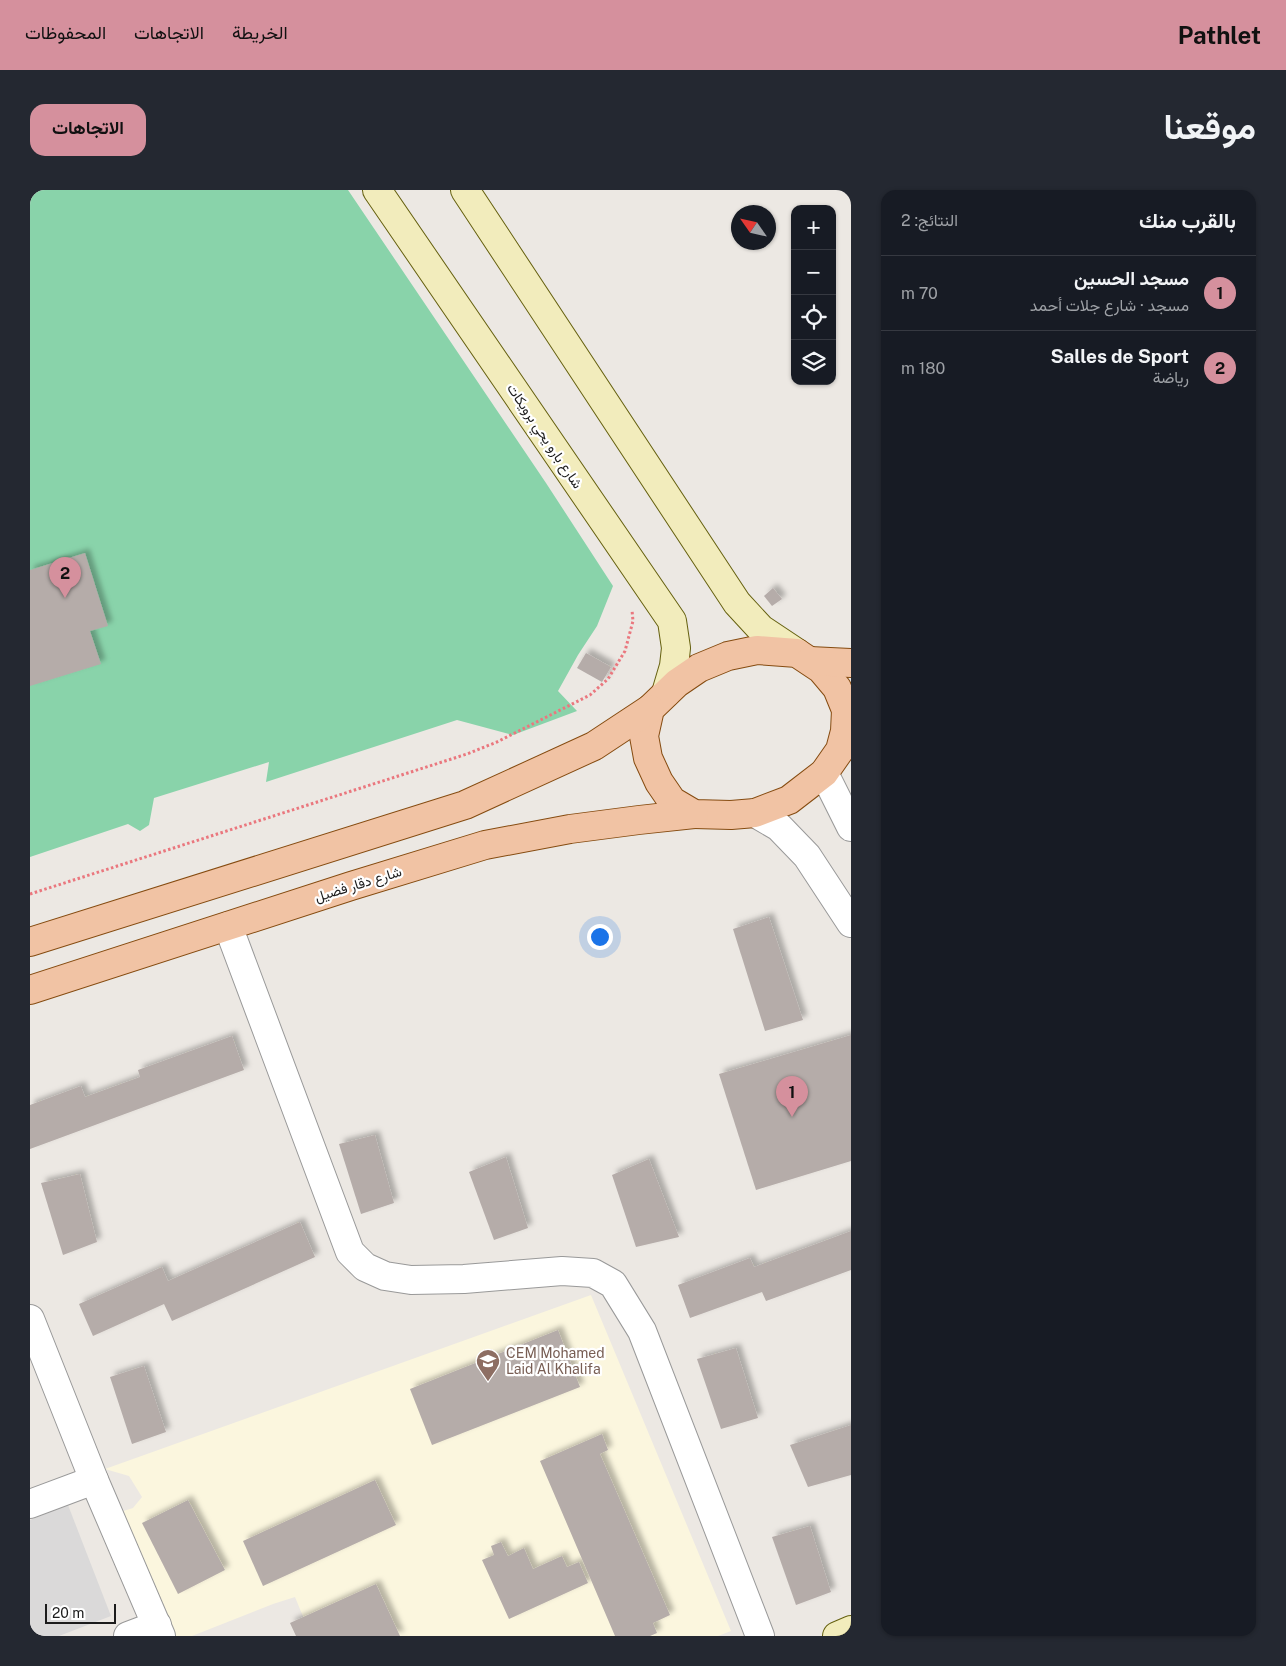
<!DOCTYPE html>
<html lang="ar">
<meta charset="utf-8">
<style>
:root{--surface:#171b24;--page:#242831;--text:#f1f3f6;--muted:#9ea1a6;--line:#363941;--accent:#d5909d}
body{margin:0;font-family:"Public Sans",Vazirmatn,sans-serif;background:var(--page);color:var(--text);direction:rtl}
.controls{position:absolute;right:15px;top:15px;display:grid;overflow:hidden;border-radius:10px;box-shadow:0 1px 4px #0004}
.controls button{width:45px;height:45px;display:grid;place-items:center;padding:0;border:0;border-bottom:1px solid var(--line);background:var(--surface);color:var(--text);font:25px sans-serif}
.compass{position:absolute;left:701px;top:15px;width:45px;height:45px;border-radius:50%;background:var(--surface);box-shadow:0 1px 4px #0004;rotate:304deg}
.scale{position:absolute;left:15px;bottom:12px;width:71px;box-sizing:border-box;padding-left:5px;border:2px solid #1c1c1c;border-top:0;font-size:14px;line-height:18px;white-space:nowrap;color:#1c1c1c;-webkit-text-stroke:4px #fff;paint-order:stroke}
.you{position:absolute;left:569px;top:746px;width:18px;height:18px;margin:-12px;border:4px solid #fff;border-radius:50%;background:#1a73e8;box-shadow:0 0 0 8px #1a73e833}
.badge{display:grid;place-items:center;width:32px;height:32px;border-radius:50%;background:var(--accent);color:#111;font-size:16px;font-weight:700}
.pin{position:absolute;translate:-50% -41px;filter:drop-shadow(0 1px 2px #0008)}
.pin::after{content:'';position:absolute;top:26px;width:18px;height:15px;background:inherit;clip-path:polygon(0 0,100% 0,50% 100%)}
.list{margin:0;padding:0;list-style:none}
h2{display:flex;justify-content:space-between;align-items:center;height:65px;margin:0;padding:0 20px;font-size:21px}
h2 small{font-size:16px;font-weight:400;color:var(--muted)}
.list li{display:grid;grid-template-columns:32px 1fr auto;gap:15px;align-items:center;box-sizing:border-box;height:75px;padding:0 20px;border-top:1px solid var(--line)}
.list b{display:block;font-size:19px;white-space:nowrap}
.list p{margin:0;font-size:16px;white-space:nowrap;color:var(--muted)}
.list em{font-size:16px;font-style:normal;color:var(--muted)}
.icon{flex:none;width:28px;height:28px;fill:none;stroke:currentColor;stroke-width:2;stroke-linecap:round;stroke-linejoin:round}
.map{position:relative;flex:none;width:821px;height:1446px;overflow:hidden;direction:ltr;border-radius:15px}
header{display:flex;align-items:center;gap:30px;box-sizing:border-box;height:70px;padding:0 25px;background:var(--accent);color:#111}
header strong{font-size:24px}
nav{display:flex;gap:28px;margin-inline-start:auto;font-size:18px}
.intro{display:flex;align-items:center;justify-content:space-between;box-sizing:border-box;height:120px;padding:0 30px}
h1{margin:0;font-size:35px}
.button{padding:12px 22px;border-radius:15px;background:var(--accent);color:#111;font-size:18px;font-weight:700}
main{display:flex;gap:30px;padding:0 30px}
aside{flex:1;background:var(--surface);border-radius:15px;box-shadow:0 1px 4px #0004}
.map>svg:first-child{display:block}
</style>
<header>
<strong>Pathlet</strong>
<nav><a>الخريطة</a><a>الاتجاهات</a><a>المحفوظات</a></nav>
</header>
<div class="intro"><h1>موقعنا</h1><a class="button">الاتجاهات</a></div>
<main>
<aside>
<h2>بالقرب منك<small>النتائج: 2</small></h2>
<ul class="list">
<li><span class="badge">1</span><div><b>مسجد الحسين</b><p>مسجد · شارع جلات أحمد</p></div><em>70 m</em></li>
<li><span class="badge">2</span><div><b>Salles de Sport</b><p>رياضة</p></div><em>180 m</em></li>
</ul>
</aside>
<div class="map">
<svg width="821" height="1446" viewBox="0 0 821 1446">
<defs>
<filter id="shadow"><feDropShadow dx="4.5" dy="-4.5" stdDeviation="2.5" flood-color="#0004"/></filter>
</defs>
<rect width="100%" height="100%" fill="#ece8e3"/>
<polygon fill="#dad9d9" points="38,1315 81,1426 29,1446 0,1446 0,1330"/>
<polygon fill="#fbf6de" points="561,1105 701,1441 688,1446 281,1446 265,1407 243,1414 162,1446 134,1446 90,1322 103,1318 112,1307 99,1286 75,1279"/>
<polygon fill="#89d3aa" points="0,0 318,0 516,293 583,396 567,436 548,465 528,501 547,521 483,545 427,530 236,592 239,572 124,608 119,635 110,641 98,634 0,667"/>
<g fill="#b5aca9" filter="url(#shadow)">
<polygon points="55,363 78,436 60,441 71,474 0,496 0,380"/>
<polygon points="743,398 752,409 742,416 734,406"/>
<polygon points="556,463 581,477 572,492 547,478"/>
<polygon points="739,727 773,830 735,841 703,739"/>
<polygon points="821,845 821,971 726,1000 689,884"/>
<polygon points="202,846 214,880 0,959 0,915 51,896 55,907 110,887 108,880"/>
<polygon points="345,945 364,1013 331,1024 309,954"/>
<polygon points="476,967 498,1038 464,1050 439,982"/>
<polygon points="619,969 649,1047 606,1057 582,985"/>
<polygon points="50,984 67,1052 33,1065 11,993"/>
<polygon points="270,1032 285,1067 142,1131 134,1114 63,1146 49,1114 132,1077 138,1091"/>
<polygon points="821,1041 821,1080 736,1111 732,1102 660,1128 648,1095 720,1068 724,1077"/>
<polygon points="528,1140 550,1197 402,1255 380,1199"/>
<polygon points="706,1158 728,1228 691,1239 667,1169"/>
<polygon points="114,1176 136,1242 102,1254 80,1187"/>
<polygon points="821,1235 821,1285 778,1297 760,1255"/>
<polygon points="572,1244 578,1260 570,1264 640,1425 623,1433 627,1443 620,1446 585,1446 510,1271"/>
<polygon points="345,1290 366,1335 233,1396 213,1351"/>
<polygon points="158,1310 195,1380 148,1404 112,1333"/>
<polygon points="780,1336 801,1402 766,1415 742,1347"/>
<polygon points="471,1352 478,1366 494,1358 503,1379 532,1366 537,1377 549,1372 558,1393 479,1429 452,1370 464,1365 461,1356"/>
<polygon points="346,1394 370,1446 266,1446 260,1433"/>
</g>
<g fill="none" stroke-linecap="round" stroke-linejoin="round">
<g stroke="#999" stroke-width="30">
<g id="street">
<polyline points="794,583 821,637"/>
<polyline points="725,623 749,637 777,666 821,733"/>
<polyline points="198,736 320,1062 335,1077 355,1086 381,1090 434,1089 532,1081 563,1083 583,1094 612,1141 730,1446"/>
<polyline points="0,1129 64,1290"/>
<polyline points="0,1314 64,1290 131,1446"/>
<polyline points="98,1446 127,1435"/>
</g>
</g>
<g stroke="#666110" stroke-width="30">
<g id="secondary">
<polyline points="347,0 642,431 646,458 644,476 636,503"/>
<polyline points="435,0 707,413 731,439 767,463"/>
<polyline points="807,1446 821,1440"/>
</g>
</g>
<g stroke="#854b10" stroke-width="30">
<g id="primary">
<polygon points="727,460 767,463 791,479 807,498 816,520 815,541 810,560 794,583 759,610 725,623 701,625 664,624 642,611 629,592 618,568 614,546 620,519 647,493 669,478 698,466"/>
<polyline points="780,471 821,473"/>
<polyline points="0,752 435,615 564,556 620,519"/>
<polyline points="0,800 321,696 455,655 540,639 609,630 664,624"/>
</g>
</g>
<polyline stroke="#ea777e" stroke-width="3" stroke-dasharray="2.5 2.5" stroke-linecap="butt" points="0,704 437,564 467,552 560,505 578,489 595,461 603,431 602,420"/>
<use href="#street" stroke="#fff" stroke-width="28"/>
<use href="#secondary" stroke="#f2ecbc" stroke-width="28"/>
<use href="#primary" stroke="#f1c3a4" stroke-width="28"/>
</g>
<defs>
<g id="school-pin" transform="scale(1.25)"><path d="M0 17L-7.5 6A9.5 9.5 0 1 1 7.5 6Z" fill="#8d6e63" stroke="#fff"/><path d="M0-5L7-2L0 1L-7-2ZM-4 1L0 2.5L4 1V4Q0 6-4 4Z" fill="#fff"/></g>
</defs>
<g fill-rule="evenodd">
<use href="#school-pin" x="458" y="1171"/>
</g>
<g text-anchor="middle" stroke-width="4.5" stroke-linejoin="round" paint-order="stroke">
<g font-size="14" fill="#1c1c1c" stroke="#fff">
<text transform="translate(515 246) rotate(56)" y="5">شارع بارو يحي برويكات</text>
<text transform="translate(328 694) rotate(-17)" y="5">شارع دقار فضيل</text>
</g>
<g font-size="14" fill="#785e54" stroke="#fff" text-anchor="start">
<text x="476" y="1168">CEM Mohamed<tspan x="476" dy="16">Laid Al Khalifa</tspan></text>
</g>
</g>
</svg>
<div class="controls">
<button>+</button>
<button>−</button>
<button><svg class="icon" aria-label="locate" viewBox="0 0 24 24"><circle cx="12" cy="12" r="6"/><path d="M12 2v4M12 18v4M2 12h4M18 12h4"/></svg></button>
<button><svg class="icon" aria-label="layers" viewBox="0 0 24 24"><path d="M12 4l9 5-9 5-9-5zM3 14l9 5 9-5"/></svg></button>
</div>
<svg class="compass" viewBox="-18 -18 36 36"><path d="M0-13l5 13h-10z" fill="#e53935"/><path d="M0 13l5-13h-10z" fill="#9ea1a6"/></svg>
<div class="scale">20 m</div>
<div class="you"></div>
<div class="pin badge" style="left:762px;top:927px">1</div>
<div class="pin badge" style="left:35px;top:408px">2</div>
</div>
</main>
